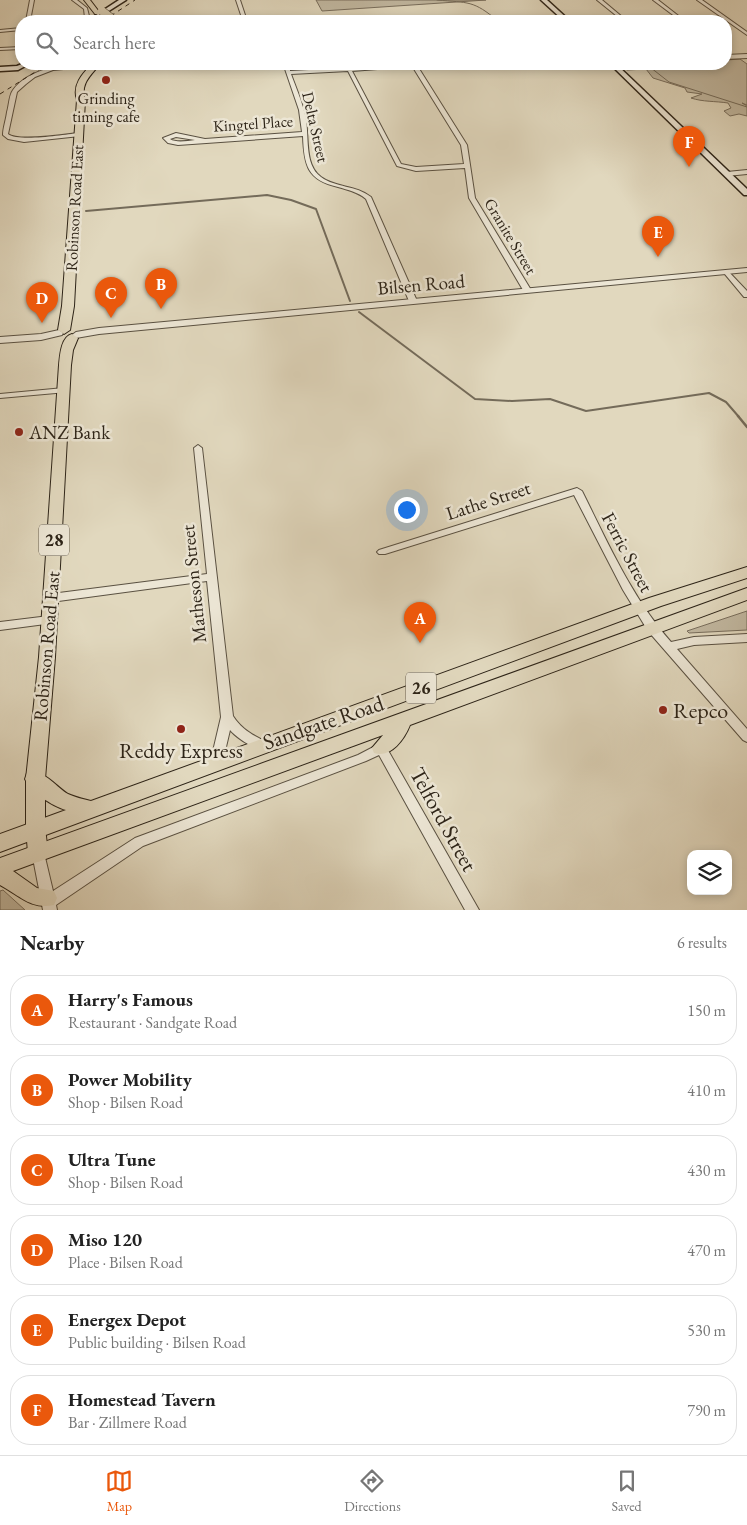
<!DOCTYPE html>
<meta charset="utf-8">
<style>
:root{--surface:#fff;--page:#f2f2f2;--text:#222;--muted:#767676;--line:#e0e0e0;--accent:#ea580c}
body{margin:0;font-family:"EB Garamond",serif;background:var(--page);color:var(--text)}
.controls{position:absolute;right:15px;bottom:15px;display:grid;overflow:hidden;border-radius:10px;box-shadow:0 2px 8px #0003}
.controls button{width:45px;height:45px;display:grid;place-items:center;padding:0;border:0;border-bottom:1px solid var(--line);background:var(--surface);color:var(--text);font:25px sans-serif}
.you{position:absolute;left:406px;top:509px;width:18px;height:18px;margin:-12px;border:4px solid #fff;border-radius:50%;background:#1a73e8;box-shadow:0 0 0 8px #1a73e833}
.badge{display:grid;place-items:center;width:32px;height:32px;border-radius:50%;background:var(--accent);color:#fff;font-size:16px;font-weight:700}
.pin{position:absolute;translate:-50% -41px;filter:drop-shadow(0 1px 2px #0008)}
.pin::after{content:'';position:absolute;top:26px;width:18px;height:15px;background:inherit;clip-path:polygon(0 0,100% 0,50% 100%)}
.list{margin:0;padding:0;list-style:none}
h2{display:flex;justify-content:space-between;align-items:center;height:65px;margin:0;padding:0 20px;font-size:21px}
h2 small{font-size:16px;font-weight:400;color:var(--muted)}
.list li{display:grid;grid-template-columns:32px 1fr auto;gap:15px;align-items:center;box-sizing:border-box;height:70px;margin:0 10px 10px;padding:0 10px;border:1px solid var(--line);border-radius:20px}
.list b{display:block;font-size:19px;white-space:nowrap}
.list p{margin:0;font-size:16px;white-space:nowrap;color:var(--muted)}
.list em{font-size:16px;font-style:normal;color:var(--muted)}
.icon{flex:none;width:28px;height:28px;fill:none;stroke:currentColor;stroke-width:2;stroke-linecap:round;stroke-linejoin:round}
.map{position:relative;flex:none;width:747px;height:910px;overflow:hidden}
.search{position:absolute;background:var(--surface);box-shadow:0 2px 8px #0003;left:15px;right:15px;top:15px;height:55px;display:flex;align-items:center;gap:12px;box-sizing:border-box;padding:0 18px;border-radius:20px;color:var(--muted);font-size:19px}
.sheet{height:545px;background:var(--surface)}
nav{display:flex;justify-content:space-around;align-items:center;box-sizing:border-box;height:70px;border-top:1px solid var(--line);background:var(--surface);font-size:14px;color:var(--muted)}
nav a{display:grid;justify-items:center;gap:2px}
nav .on{color:var(--accent)}
.map>svg:first-child{display:block}
</style>
<div class="map">
<svg width="747" height="910" viewBox="0 0 747 910">
<rect width="100%" height="100%" fill="#e1d8be"/>
<filter id="stains"><feTurbulence type="fractalNoise" baseFrequency=".004" numOctaves="4"/><feColorMatrix values="0 0 0 0 .2 0 0 0 0 .09 0 0 0 0 .02 0 0 0 .5 -.17"/></filter>
<radialGradient id="worn" r=".72"><stop offset=".6" stop-color="#630" stop-opacity="0"/><stop offset="1" stop-color="#630" stop-opacity=".3"/></radialGradient>
<g fill="#c2b9a2" stroke="#786e5d">
<polygon points="316,0 486,0 322,11"/>
<path d="M 740,59 L 747,64 L 747,105 L 742,103 L 747,106 L 747,116 L 739,114 L 730,116 L 724,111 L 731,108 L 728,103 C 715,101 703,102 691,98 L 702,94 L 687,92 L 685,88 L 653,78 L 646,69 L 627,70 L 619,64 L 726,64 L 726,60 Z"/>
<polygon points="747,611 747,630 689,633 687,631"/>
<polygon points="3,890 25,910 0,910 0,891"/>
</g>
<g fill="none" stroke-linecap="round" stroke-linejoin="round">
<g stroke="#746b5a" stroke-width="1">
<path d="M 437,0 C 469,3 473,0 498,21"/>
<polyline points="646,64 669,82 747,107"/>
</g>
<g stroke="#746b5a" stroke-width="2">
<polyline points="86,211 267,195 291,200 316,209 350,301"/>
<polyline points="359,312 475,399 512,401 550,399 586,411 709,393 726,402 739,417"/>
</g>
<polyline stroke="#746b5a" stroke-width="2.5" points="738,416 747,427"/>
<g stroke="#5a5142" stroke-width="2">
<g id="minor">
<polygon points="30,0 34,0 30,21 26,21"/>
<polygon points="72,0 77,0 87,8 89,16 95,18 95,20 85,18 84,9"/>
<polygon points="236,0 240,0 247,21 243,21"/>
<polygon points="597,0 602,0 627,21 623,21"/>
<polygon points="653,0 658,0 685,21 681,21"/>
<polygon points="697,0 702,0 747,32 747,35"/>
<polygon points="21,28 21,30 0,32 0,30"/>
<polygon points="21,47 21,49 0,50 0,48"/>
<path d="M 97,64 L 97,65 L 95,66 L 53,70 L 35,77 L 26,84 L 17,92 L 8,134 C 18,142 63,135 78,133 L 80,134 L 80,136 L 24,142 L 8,139 L 3,135 C 3,128 6,120 7,112 C 9,106 9,95 13,90 C 30,67 71,62 97,64 Z"/>
<path d="M 286,64 L 290,64 L 290,71 L 403,65 L 418,67 L 467,145 L 475,198 L 531,290 L 530,292 L 524,292 L 523,290 L 469,198 L 465,168 L 416,171 L 397,166 L 348,71 L 291,74 C 296,88 302,101 305,115 C 310,134 303,164 321,177 C 336,188 356,185 371,197 L 417,301 L 416,303 L 413,303 L 409,301 L 366,199 C 358,192 348,190 338,187 C 307,180 304,165 303,136 L 178,145 L 168,143 L 163,138 L 176,133 L 205,139 L 302,132 L 299,110 L 285,69 ZM 403,67 L 414,69 L 461,145 L 464,164 L 416,167 L 401,164 L 352,71 ZM 176,137 L 195,140 C 187,141 176,143 170,139 Z"/>
<polygon points="726,270 728,271 747,291 747,297 744,297 724,273 723,272"/>
<polygon points="64,388 68,390 67,392 0,398 0,394"/>
<path d="M 198,445 L 202,448 L 233,716 C 242,730 254,736 269,743 L 271,746 L 269,749 C 258,753 237,738 230,730 L 222,764 L 220,768 L 216,769 L 212,768 L 210,764 L 221,717 L 207,581 L 51,602 L 47,601 L 46,598 L 47,595 L 51,594 L 207,574 L 194,448 Z"/>
<path d="M 577,488 L 582,491 C 608,543 632,598 671,642 L 694,637 L 747,634 L 747,642 L 694,645 L 677,649 L 747,729 L 747,742 L 743,740 L 648,631 L 623,590 L 574,495 L 385,554 L 379,554 L 377,552 L 379,550 Z"/>
<polygon points="49,616 53,617 54,620 53,623 0,630 0,622"/>
<polygon points="381,743 385,745 479,910 465,910 379,755 366,761 143,846 56,905 57,910 43,910 32,853 33,849 38,847 43,849 44,853 53,891 135,838 358,755"/>
</g>
</g>
<g stroke="#5a5142" stroke-width="2">
<g id="tertiary">
<polygon points="747,54 747,58 726,59 726,55"/>
<polygon points="747,170 747,174 727,176 724,174 727,172"/>
<polygon points="747,268 747,272 99,334 76,338 72,335 76,332 99,328"/>
<polygon points="59,330 63,333 62,335 41,340 0,343 0,337 41,334"/>
</g>
</g>
<g stroke="#2d2418" stroke-width="3">
<g id="secondary">
<polygon points="119,0 126,0 93,21 87,21"/>
<polygon points="541,0 547,0 570,21 564,21"/>
<polygon points="22,64 29,64 18,70 0,71 0,67 17,66"/>
<polygon points="93,64 117,64 114,66 95,67 93,66"/>
<polygon points="610,64 616,64 747,189 747,195 744,195"/>
</g>
</g>
<g stroke="#2d2418" stroke-width="2">
<g id="primary">
<polygon points="84,0 90,0 100,13 99,14 95,14"/>
<path d="M 92,64 L 100,64 C 90,76 80,84 85,100 L 74,306 L 70,330 L 64,334 L 58,330 L 62,306 L 77,100 C 72,85 82,74 92,64 Z"/>
<path d="M 72,334 L 78,338 L 73,350 L 71,365 L 55,657 L 45,779 L 45,828 L 48,853 L 45,859 L 38,862 L 31,859 L 28,853 L 26,828 L 26,779 L 39,657 L 59,365 C 60,355 61,337 72,334 Z"/>
</g>
</g>
<g stroke="#2d2418" stroke-width="2">
<g id="trunk">
<path d="M 747,567 L 747,578 L 661,606 L 0,852 L 0,834 L 66,810 C 52,806 31,792 25,779 L 27,773 C 43,768 55,786 68,794 C 74,797 83,799 91,801 L 649,598 Z"/>
<path d="M 747,588 L 747,600 L 410,725 C 405,738 391,759 374,753 L 372,748 L 383,735 L 13,871 L 37,888 L 54,891 L 57,898 L 54,905 C 31,910 19,895 0,885 L 0,858 Z"/>
</g>
</g>
<use href="#minor" fill="#ece6d5" fill-rule="evenodd"/>
<use href="#tertiary" fill="#ece6d5" fill-rule="evenodd"/>
<use href="#secondary" fill="#ece6d5" fill-rule="evenodd"/>
<use href="#primary" fill="#e1d8be" fill-rule="evenodd"/>
<use href="#trunk" fill="#e1d8be" fill-rule="evenodd"/>
<g stroke="#2d2418" stroke-width="1" stroke-dasharray="4.5 4.5" stroke-linecap="butt">
<polyline points="103,21 135,0"/>
<polyline points="0,94 48,64"/>
</g>
<g stroke="#2d2418" stroke-width="9" stroke-linecap="butt">
<polyline id="primary-bridge" points="102,11 115,21"/>
</g>
<use href="#primary-bridge" stroke="#e1d8be" stroke-width="8"/>
</g>
<g fill="#8f2418" stroke="#ece6d5" stroke-width="2">
<circle cx="106" cy="80" r="5"/>
<circle cx="19" cy="432" r="5"/>
<circle cx="663" cy="710" r="5"/>
<circle cx="181" cy="729" r="5"/>
</g>
<g text-anchor="middle" stroke-width="5" stroke-linejoin="round" paint-order="stroke">
<g font-size="16" fill="#2d2418" stroke="#ece6d5">
<text x="106" y="104">Grinding<tspan x="106" dy="18">timing cafe</tspan></text>
</g>
<g font-size="16" fill="#2d2418" stroke="#ece6d5">
<text transform="translate(253 123) rotate(-4)" y="6">Kingtel Place</text>
<text transform="translate(316 127) rotate(77)" y="6">Delta Street</text>
<text transform="translate(74 208) rotate(-87)" y="6">Robinson Road East</text>
<text transform="translate(511 236) rotate(59)" y="6">Granite Street</text>
</g>
<g fill="#ece6d5" stroke="#665e51" stroke-width="1">
<rect x="39" y="524.5" width="30" height="31" rx="4"/>
<rect x="406" y="672.5" width="30" height="31" rx="4"/>
</g>
<g font-size="18" font-weight="bold" fill="#2d2418">
<text x="54" y="546">28</text>
<text x="421" y="694">26</text>
</g>
<g font-size="19" fill="#2d2418" stroke="#ece6d5">
<text transform="translate(421 284) rotate(-5)" y="7">Bilsen Road</text>
<text transform="translate(488 500) rotate(-18)" y="7">Lathe Street</text>
<text transform="translate(628 552) rotate(62)" y="7">Ferric Street</text>
<text transform="translate(193 584) rotate(-96)" y="7">Matheson Street</text>
<text transform="translate(46 646) rotate(-85)" y="7">Robinson Road East</text>
</g>
<g font-size="19" fill="#2d2418" stroke="#ece6d5" text-anchor="start">
<text x="29" y="439">ANZ Bank</text>
</g>
<g font-size="22" fill="#2d2418" stroke="#ece6d5" text-anchor="start">
<text x="673" y="718">Repco</text>
<text x="181" y="758" text-anchor="middle">Reddy Express</text>
</g>
<g font-size="22" fill="#2d2418" stroke="#ece6d5">
<text transform="translate(323 722) rotate(-19)" y="8">Sandgate Road</text>
<text transform="translate(444 819) rotate(61)" y="8">Telford Street</text>
</g>
</g>
<rect width="100%" height="100%" filter="url(#stains)"/>
<rect width="100%" height="100%" fill="url(#worn)"/>
</svg>
<div class="controls">
<button><svg class="icon" aria-label="layers" viewBox="0 0 24 24"><path d="M12 4l9 5-9 5-9-5zM3 14l9 5 9-5"/></svg></button>
</div>
<div class="you"></div>
<div class="pin badge" style="left:420px;top:643px">A</div>
<div class="pin badge" style="left:161px;top:309px">B</div>
<div class="pin badge" style="left:111px;top:318px">C</div>
<div class="pin badge" style="left:42px;top:323px">D</div>
<div class="pin badge" style="left:658px;top:257px">E</div>
<div class="pin badge" style="left:689px;top:167px">F</div>
<div class="search"><svg class="icon" aria-label="search" viewBox="0 0 24 24"><circle cx="10" cy="10" r="6"/><path d="M15 15l6 6"/></svg>Search here</div>
</div>
<section class="sheet">
<h2>Nearby<small>6 results</small></h2>
<ul class="list">
<li><span class="badge">A</span><div><b>Harry's Famous</b><p>Restaurant · Sandgate Road</p></div><em>150 m</em></li>
<li><span class="badge">B</span><div><b>Power Mobility</b><p>Shop · Bilsen Road</p></div><em>410 m</em></li>
<li><span class="badge">C</span><div><b>Ultra Tune</b><p>Shop · Bilsen Road</p></div><em>430 m</em></li>
<li><span class="badge">D</span><div><b>Miso 120</b><p>Place · Bilsen Road</p></div><em>470 m</em></li>
<li><span class="badge">E</span><div><b>Energex Depot</b><p>Public building · Bilsen Road</p></div><em>530 m</em></li>
<li><span class="badge">F</span><div><b>Homestead Tavern</b><p>Bar · Zillmere Road</p></div><em>790 m</em></li>
</ul>
</section>
<nav>
<a class="on"><svg class="icon" aria-label="map" viewBox="0 0 24 24"><path d="M3 6l6-2 6 2 6-2v14l-6 2-6-2-6 2zM9 4v14M15 6v14"/></svg>Map</a>
<a><svg class="icon" aria-label="directions" viewBox="0 0 24 24"><path d="M12 3l9 9-9 9-9-9zM9 14v-3h6M13 9l2 2-2 2"/></svg>Directions</a>
<a><svg class="icon" aria-label="saved" viewBox="0 0 24 24"><path d="M7 4h10v16l-5-4-5 4z"/></svg>Saved</a>
</nav>
